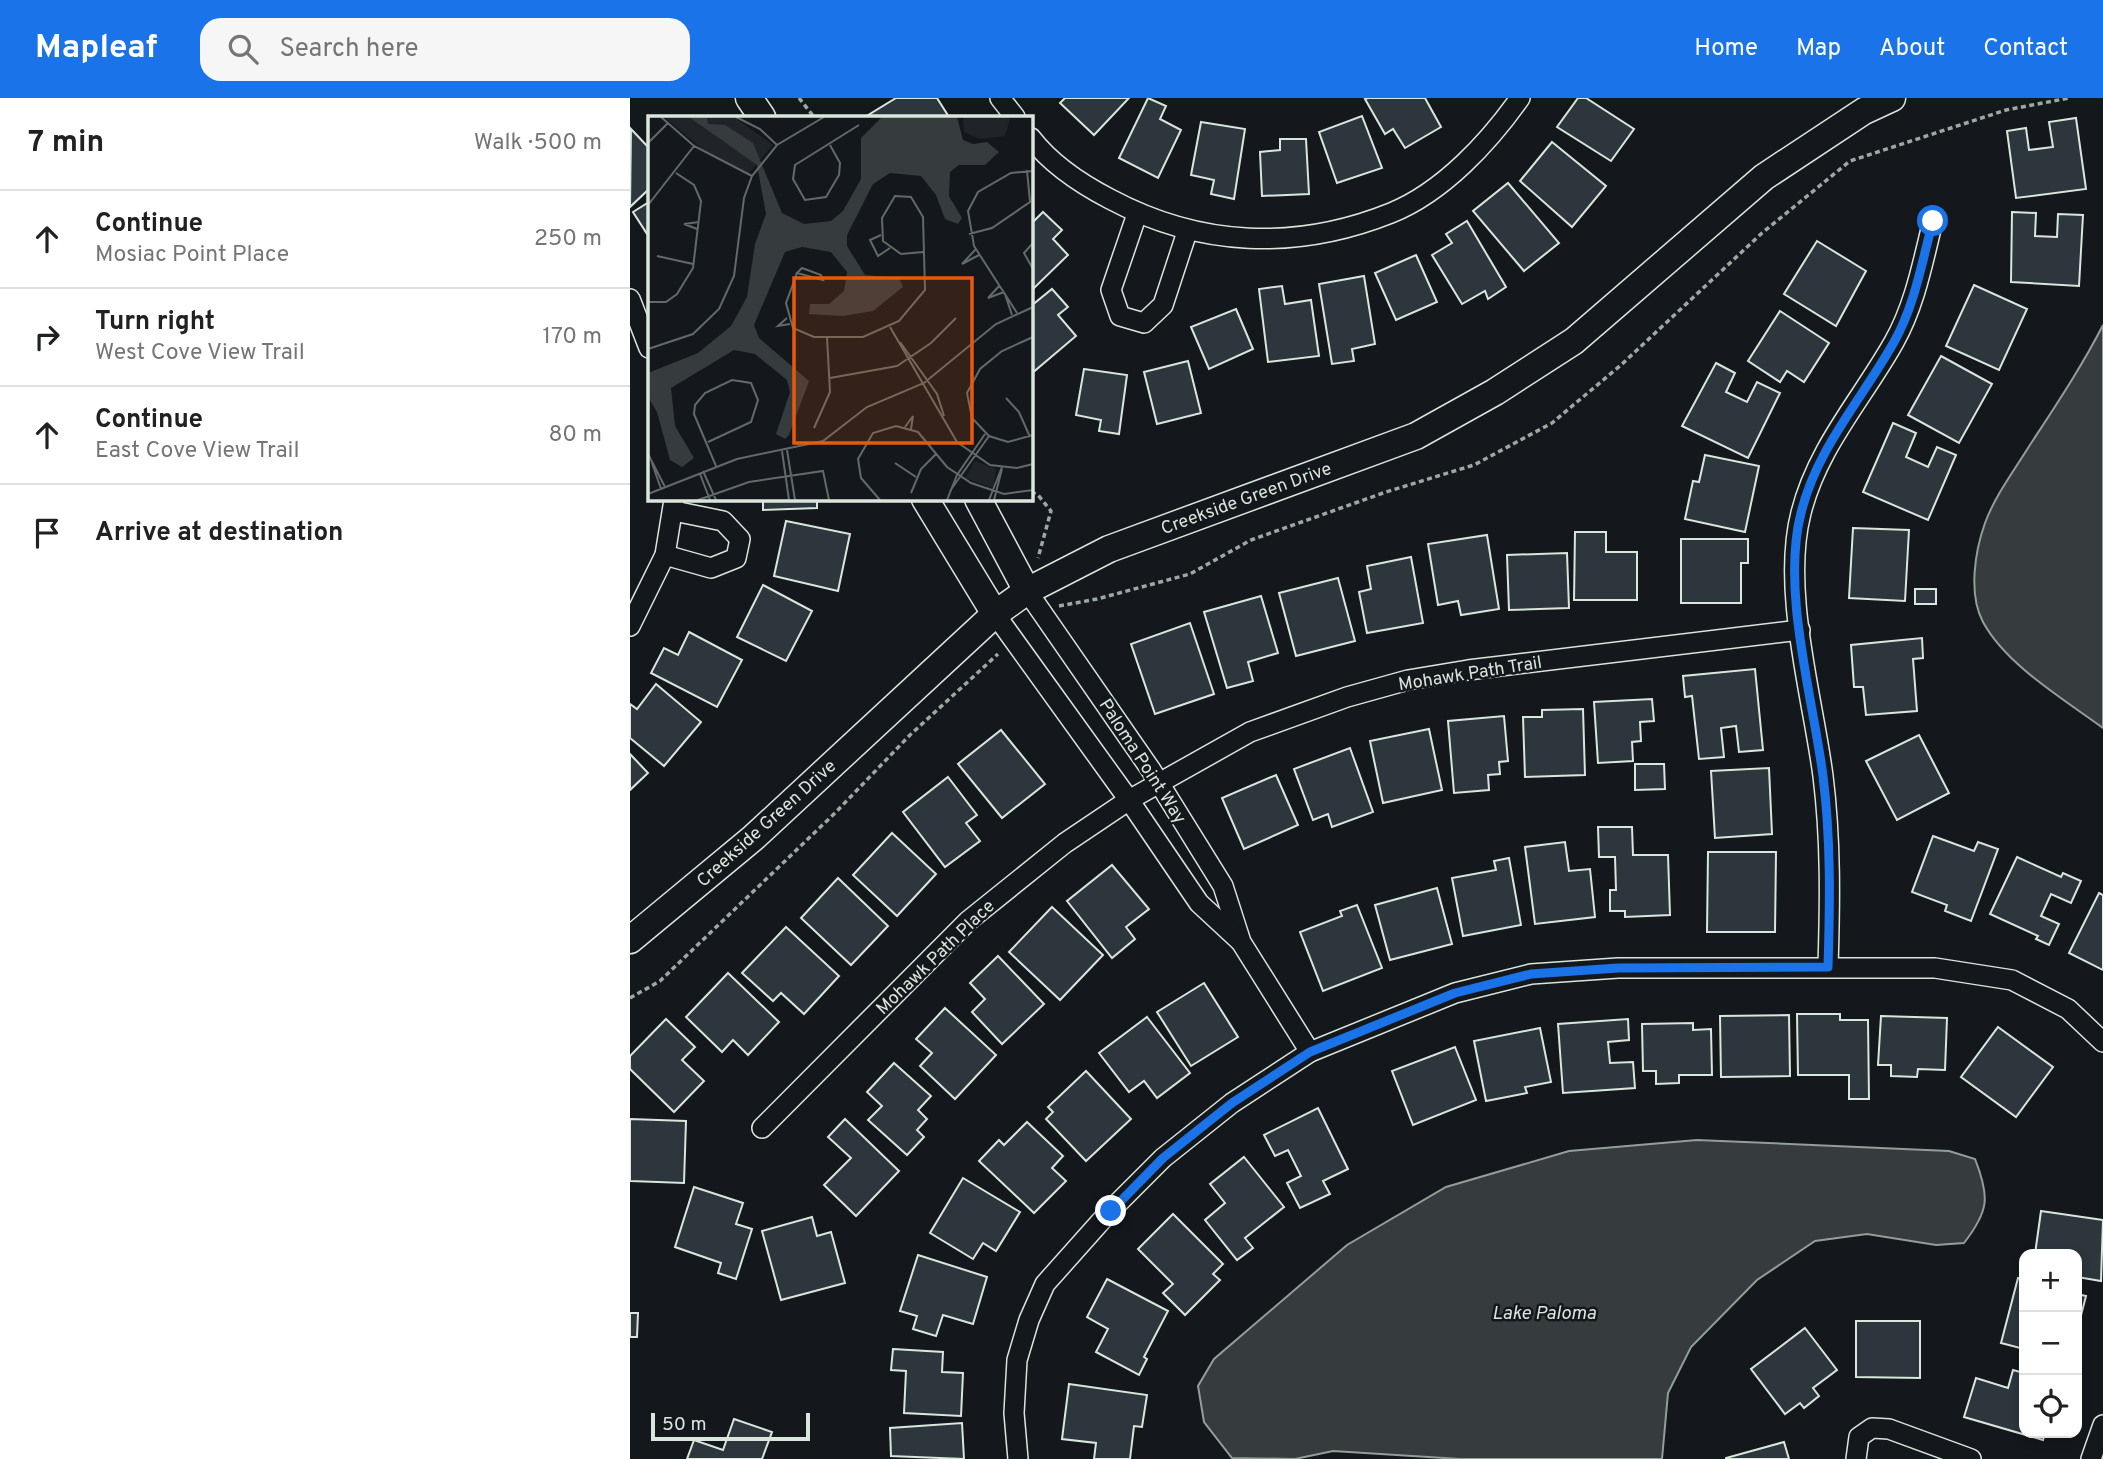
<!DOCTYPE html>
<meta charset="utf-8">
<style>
:root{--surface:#fff;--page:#f6f6f6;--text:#202124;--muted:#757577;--line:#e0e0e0;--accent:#1a73e8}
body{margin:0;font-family:Overpass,sans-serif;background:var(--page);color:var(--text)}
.controls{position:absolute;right:21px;bottom:21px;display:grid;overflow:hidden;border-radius:14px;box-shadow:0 4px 10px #0003}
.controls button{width:63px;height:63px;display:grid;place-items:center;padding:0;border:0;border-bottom:2px solid var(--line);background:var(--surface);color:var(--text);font:35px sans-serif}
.scale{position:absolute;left:21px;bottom:18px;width:159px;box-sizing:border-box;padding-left:7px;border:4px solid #d8e6dc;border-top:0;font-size:19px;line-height:24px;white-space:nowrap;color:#d8e6dc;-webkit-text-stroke:5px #14181c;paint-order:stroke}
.stop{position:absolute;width:21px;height:21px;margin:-16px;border:5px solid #1a73e8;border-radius:50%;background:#fff}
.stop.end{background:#1a73e8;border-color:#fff;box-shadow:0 2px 7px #0008}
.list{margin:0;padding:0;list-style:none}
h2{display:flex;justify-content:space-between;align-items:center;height:91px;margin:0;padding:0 28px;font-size:30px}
h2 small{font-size:23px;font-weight:400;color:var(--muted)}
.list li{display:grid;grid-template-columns:46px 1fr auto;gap:21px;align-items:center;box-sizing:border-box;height:98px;padding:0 28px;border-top:2px solid var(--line)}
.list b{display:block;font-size:26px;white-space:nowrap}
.list p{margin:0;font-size:23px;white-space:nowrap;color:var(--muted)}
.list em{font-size:23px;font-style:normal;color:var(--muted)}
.icon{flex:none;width:38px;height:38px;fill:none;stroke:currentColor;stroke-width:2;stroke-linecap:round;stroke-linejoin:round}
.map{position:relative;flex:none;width:1473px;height:1361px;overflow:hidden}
header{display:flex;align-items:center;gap:42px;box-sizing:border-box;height:98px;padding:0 35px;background:var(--accent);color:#fff}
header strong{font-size:33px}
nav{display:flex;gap:38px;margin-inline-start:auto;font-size:24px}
.search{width:490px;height:63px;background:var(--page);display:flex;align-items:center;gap:18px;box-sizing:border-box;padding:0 24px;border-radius:21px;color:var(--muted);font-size:26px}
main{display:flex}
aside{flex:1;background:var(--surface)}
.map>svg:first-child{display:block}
</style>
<header>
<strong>Mapleaf</strong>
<div class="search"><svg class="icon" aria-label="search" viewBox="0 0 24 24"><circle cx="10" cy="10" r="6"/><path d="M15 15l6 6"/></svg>Search here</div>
<nav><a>Home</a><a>Map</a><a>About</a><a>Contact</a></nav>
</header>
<main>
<aside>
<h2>7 min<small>Walk · 500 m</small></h2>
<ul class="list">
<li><svg class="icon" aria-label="ahead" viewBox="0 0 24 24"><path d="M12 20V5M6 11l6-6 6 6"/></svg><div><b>Continue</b><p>Mosiac Point Place</p></div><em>250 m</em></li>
<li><svg class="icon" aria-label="right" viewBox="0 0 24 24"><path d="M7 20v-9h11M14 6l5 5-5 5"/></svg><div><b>Turn right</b><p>West Cove View Trail</p></div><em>170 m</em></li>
<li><svg class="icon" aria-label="ahead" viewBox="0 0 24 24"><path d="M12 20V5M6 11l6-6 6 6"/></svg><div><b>Continue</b><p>East Cove View Trail</p></div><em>80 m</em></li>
<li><svg class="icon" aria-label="arrive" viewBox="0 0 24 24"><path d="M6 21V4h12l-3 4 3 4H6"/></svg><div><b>Arrive at destination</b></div></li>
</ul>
</aside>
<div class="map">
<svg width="1473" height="1361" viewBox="0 0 1473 1361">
<rect width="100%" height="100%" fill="#14181c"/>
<g fill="#363b3e" stroke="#939e99" stroke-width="2">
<path d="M 1473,227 L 1473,630 C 1435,602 1376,567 1353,524 C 1338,496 1345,453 1355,425 C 1365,398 1383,374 1398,350 C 1424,310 1451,270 1473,227 Z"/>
<path d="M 1067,1042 L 1319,1053 L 1345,1061 C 1360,1099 1359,1113 1334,1145 L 1306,1147 L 1237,1136 L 1185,1143 L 1127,1182 L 1061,1249 L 1038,1295 L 1032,1361 L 830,1361 L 703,1353 L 665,1361 L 602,1360 L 574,1324 L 568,1288 L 584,1261 L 717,1147 L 816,1089 L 939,1053 Z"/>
</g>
<g fill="#2c363c" stroke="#d8e6dc" stroke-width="2">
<polygon points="266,0 307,0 319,19 235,19"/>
<polygon points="435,0 499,0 464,37 430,5"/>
<polygon points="518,0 536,8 530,21 551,32 528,80 489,60"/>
<polygon points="738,0 795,0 811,29 775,50 763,31 755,36 735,1"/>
<polygon points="948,0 956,0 1004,31 981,63 927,29"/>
<polygon points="732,18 752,70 707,85 689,34"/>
<polygon points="1446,20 1456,91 1386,100 1377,33 1396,30 1399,52 1423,49 1419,24"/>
<polygon points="571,24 615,31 604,101 581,96 584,82 561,77"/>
<polygon points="1,31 19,50 19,91 0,109"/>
<polygon points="650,41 676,41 679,96 632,98 630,54 650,52"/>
<polygon points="922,44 976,88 942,129 890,83"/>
<polygon points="878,85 929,145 894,173 843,113"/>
<polygon points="19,104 19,139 3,114"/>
<polygon points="413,114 432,132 423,141 438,157 401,193 401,126"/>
<polygon points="1382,114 1406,115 1405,138 1427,139 1428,116 1453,117 1449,188 1381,184"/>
<polygon points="837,123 876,189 858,201 855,193 832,206 802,157 822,145 816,136"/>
<polygon points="1187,143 1236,173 1206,228 1154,196"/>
<polygon points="786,157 807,204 766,222 745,175"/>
<polygon points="734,178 745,246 722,251 724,263 702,266 689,186"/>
<polygon points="1344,187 1397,211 1369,272 1316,248"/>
<polygon points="652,188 655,206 681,202 689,258 638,264 629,191"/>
<polygon points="422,191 438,209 428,217 446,238 401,276 401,208"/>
<polygon points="606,211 623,251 579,271 561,229"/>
<polygon points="1150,213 1199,245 1174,284 1157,273 1150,284 1118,263"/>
<polygon points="1311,258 1362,286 1329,345 1278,317"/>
<polygon points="558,263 571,315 527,326 514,274"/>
<polygon points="1086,265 1105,275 1096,294 1117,304 1127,284 1150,295 1118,360 1052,328"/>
<polygon points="454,271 497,277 489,336 469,333 471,322 446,317"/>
<polygon points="1263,325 1286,335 1276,359 1298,369 1307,349 1326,357 1298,422 1233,394"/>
<polygon points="1075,357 1129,368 1115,434 1055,421 1063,383 1069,384"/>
<polygon points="133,401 187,401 187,410 133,412"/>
<polygon points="156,423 220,436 208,493 144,478"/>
<polygon points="1223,430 1279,432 1275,503 1219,500"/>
<polygon points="945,434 976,434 976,454 1007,454 1007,502 944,502"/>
<polygon points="857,437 869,511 831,517 828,503 808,507 798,446"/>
<polygon points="1051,441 1118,441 1118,465 1111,465 1111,505 1051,505"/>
<polygon points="937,455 939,510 879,512 877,457"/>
<polygon points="781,459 793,525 737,535 729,494 741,491 737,468"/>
<polygon points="708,480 725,543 666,558 649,495"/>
<polygon points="133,487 182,513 156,563 107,539"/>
<rect x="1285" y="491" width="21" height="15"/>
<polygon points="631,498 648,555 618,564 623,583 597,590 574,514"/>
<polygon points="560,525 584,596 525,616 501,546"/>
<polygon points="59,534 112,562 87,609 21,575 34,550 48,557"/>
<polygon points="1292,540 1293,560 1283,561 1287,613 1236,617 1233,589 1224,589 1221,547"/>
<polygon points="1125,571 1133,652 1109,654 1106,628 1091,630 1094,659 1069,661 1062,598 1055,599 1053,578"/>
<polygon points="26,586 71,624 34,668 0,640 0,606 7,611"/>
<polygon points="1022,601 1024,623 1010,624 1011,643 1002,644 1003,663 968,665 964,604"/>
<polygon points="953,611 955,677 895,679 893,619 912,619 912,612"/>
<polygon points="874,618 878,663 869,664 870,676 858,677 859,692 824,695 818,623"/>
<polygon points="799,631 812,692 753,705 740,643"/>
<polygon points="371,632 415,686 372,720 328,666"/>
<polygon points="1289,637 1319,695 1267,722 1236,663"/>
<polygon points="720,650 743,714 702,729 698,716 683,722 664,671"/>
<polygon points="0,656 18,675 0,692"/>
<polygon points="1005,666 1034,666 1035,691 1005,692"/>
<polygon points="1139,670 1142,736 1085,740 1081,673"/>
<polygon points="646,677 668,727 614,751 592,700"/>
<polygon points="318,679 347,717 336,725 350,743 315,769 273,714"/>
<polygon points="968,729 1002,729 1003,757 1038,757 1040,817 995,819 995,813 980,813 980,792 986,792 985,759 969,759"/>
<polygon points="262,735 306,776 267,818 223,777"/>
<polygon points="1303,738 1344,753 1348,744 1368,751 1341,823 1315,813 1317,807 1282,794"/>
<polygon points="935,744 939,773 960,771 965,819 905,826 895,749"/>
<polygon points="1078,754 1146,754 1145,834 1077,834"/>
<polygon points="1387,759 1431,779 1433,775 1451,783 1441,805 1421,796 1411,818 1429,826 1419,847 1406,841 1408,838 1360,816"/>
<polygon points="879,760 891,827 833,838 822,780 866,772 864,763"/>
<polygon points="482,767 519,811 496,829 505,841 482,860 437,803"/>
<polygon points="208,780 258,828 221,867 171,820"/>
<polygon points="807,790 822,846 760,862 745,807"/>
<polygon points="1469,795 1473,797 1473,872 1439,855"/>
<polygon points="727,807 752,870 693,893 670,834 712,818 710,813"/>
<polygon points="422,809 473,857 430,902 379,854"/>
<polygon points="156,829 209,878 174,916 151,895 143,903 112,875"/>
<polygon points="368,858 414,906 372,946 342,914 355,901 340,885"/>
<polygon points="98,875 149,924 118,957 103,942 92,954 56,919"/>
<polygon points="574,885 608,939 561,968 527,914"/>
<polygon points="315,910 366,957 325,1001 290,968 302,955 286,941"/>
<polygon points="1167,916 1210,916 1210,922 1238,922 1239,1001 1219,1001 1219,977 1168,977"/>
<polygon points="1159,917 1160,978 1091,979 1090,918"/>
<polygon points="1251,918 1317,920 1315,972 1288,971 1287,979 1261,978 1261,967 1248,967"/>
<polygon points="517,919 560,975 527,1000 514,983 499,994 469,955"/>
<polygon points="36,921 65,949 52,962 74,983 44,1014 0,971 0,958"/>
<polygon points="998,921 999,942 978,944 980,965 1003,964 1005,990 933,995 928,926"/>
<polygon points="1063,925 1063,932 1081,931 1082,977 1049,977 1049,985 1026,986 1026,973 1013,973 1012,926"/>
<polygon points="1368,929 1423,969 1386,1019 1331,979"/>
<polygon points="910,930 921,984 895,989 897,995 856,1003 844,943"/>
<polygon points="825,949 846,1002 783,1027 762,973"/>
<polygon points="264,965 301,998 288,1012 297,1021 287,1032 294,1039 277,1057 238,1022 252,1008 237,994"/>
<polygon points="456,973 501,1021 456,1063 416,1021 423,1014 418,1009"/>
<polygon points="688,1010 718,1071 693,1083 700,1096 670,1110 657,1085 671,1078 658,1052 645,1058 634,1037"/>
<polygon points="0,1021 56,1023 54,1085 0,1083"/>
<polygon points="215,1021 269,1073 226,1118 194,1087 221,1060 198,1039"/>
<polygon points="397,1024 433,1058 422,1070 436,1083 404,1115 349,1063 369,1042 374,1047"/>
<polygon points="614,1059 654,1109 615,1140 623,1150 607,1162 575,1122 595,1105 580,1086"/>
<polygon points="333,1080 390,1114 366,1153 353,1145 343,1161 300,1135"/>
<polygon points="64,1089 113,1105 106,1126 122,1131 106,1181 88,1175 91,1165 45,1149"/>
<polygon points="1411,1113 1473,1122 1471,1183 1447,1179 1447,1156 1405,1156"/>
<polygon points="543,1116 593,1166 583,1176 590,1182 555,1217 533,1195 543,1186 508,1151"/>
<polygon points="182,1119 187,1138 201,1134 215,1185 151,1202 132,1133"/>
<polygon points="288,1157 357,1179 343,1226 313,1217 306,1238 283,1231 287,1218 270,1213"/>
<polygon points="1388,1180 1394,1182 1394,1251 1371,1245"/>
<polygon points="477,1181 538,1213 514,1259 517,1261 509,1277 466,1254 478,1231 457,1219"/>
<polygon points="1447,1196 1456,1198 1447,1233"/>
<polygon points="0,1215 8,1215 7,1239 0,1239"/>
<polygon points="1226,1223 1290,1223 1290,1280 1226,1279"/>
<polygon points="1175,1230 1207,1272 1183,1290 1189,1298 1174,1310 1170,1305 1155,1316 1121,1271"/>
<polygon points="263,1251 313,1254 312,1274 333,1275 331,1318 274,1315 276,1273 261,1272"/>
<polygon points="1383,1272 1394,1275 1394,1335 1415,1335 1413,1342 1334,1319 1346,1280 1378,1290"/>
<polygon points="439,1286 517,1297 512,1329 504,1328 500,1361 464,1361 466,1345 432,1341"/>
<polygon points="104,1321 142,1334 132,1361 57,1361 64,1342 93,1352"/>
<polygon points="332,1325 334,1361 261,1358 260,1330"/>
<polygon points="1154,1344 1159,1361 1096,1361 1096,1360"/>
</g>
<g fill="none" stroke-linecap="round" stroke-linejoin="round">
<g stroke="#d8e6dc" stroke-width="22">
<g id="street">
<polyline points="370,0 385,19"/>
<path d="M 401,40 C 421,66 451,86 480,101 C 570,149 666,153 761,115 C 813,94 859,44 890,0"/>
<polyline points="507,116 481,192 490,218 514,225 533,207 557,134"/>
<polyline points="0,201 19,250"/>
<polyline points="35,457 81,470 106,460 110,441 93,423 44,413"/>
<polyline points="397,493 521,672 593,788 611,844 680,954"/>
<polyline points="365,516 499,702 569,805 610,843"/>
<polyline points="0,528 35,457 44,402"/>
<path d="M 1198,869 C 1200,805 1201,742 1193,678 C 1183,600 1151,492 1171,415 C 1187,350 1232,301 1264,244 C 1285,207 1293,163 1303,123"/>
<polyline points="132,1030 338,823 435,745 499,702 620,634 717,599 778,582 838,572 1170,532"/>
<polyline points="388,1361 384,1315 387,1262 399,1222 415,1186 480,1113 533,1060 602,1005 680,954 825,895 901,876 988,870 1305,870 1382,882 1438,911 1473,944"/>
<polyline points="1226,1361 1229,1339 1242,1330 1259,1331 1341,1361"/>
<polyline points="1461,1361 1473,1327"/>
</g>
</g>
<g stroke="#d8e6dc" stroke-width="29">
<g id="secondary">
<polyline points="119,0 132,19"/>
<polyline points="295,401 365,516"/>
<polyline points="348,401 397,493"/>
<polyline points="0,842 123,740 365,516 397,493 479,451 786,338 865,294 944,243 1134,79 1234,13 1262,0"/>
</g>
</g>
<g stroke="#9da8a2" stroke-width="3.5" stroke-dasharray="5 3.5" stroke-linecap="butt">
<polyline points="169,0 184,19"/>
<polyline points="401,394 408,397 421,413 408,460"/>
<polyline points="429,508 467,501 560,476 621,442 756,394 844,367 922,325 991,267 1132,135 1220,63 1376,12 1439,0"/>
<polyline points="0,900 30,883 205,715 280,637 368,556"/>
</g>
<use href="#street" stroke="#14181c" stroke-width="19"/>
<use href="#secondary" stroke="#14181c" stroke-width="26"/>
</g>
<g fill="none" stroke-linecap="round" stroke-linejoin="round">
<path stroke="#1a73e8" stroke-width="9" d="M 481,1113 L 533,1060 L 602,1005 L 680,954 L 825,895 L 901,876 L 988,870 L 1198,869 C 1200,805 1201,742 1193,678 C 1183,600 1151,492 1171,415 C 1187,350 1232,301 1264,244 C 1285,207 1292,163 1303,123"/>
</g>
<g text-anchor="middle" stroke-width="5" stroke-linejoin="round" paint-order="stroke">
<g font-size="18" fill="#d8e6dc" stroke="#14181c">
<text transform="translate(616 400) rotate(-20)" y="6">Creekside Green Drive</text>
<text transform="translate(840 575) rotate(-9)" y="6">Mohawk Path Trail</text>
<text transform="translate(513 663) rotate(57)" y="6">Paloma Point Way</text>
<text transform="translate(136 725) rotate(-42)" y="6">Creekside Green Drive</text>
<text transform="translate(305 859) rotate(-44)" y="6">Mohawk Path Place</text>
</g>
<g font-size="19" font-style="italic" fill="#d8e6dc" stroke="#14181c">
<text x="914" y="1221">Lake Paloma</text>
</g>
</g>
<g transform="translate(18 18)">
<rect width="385" height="385" fill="#14181c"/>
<path d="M 16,1 L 86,1 L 125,29 L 101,57 L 57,35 ZM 315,1 L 356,1 L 362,3 L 357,20 L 331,23 L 316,16 ZM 327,345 L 348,353 L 345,372 L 317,362 Z" fill="#202428"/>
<path d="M 41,1 L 59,1 L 60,8 L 77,9 L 105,27 L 134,97 L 156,108 L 183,105 L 195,95 L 213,63 L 213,22 L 234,1 L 309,1 L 315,24 L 325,28 L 339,26 L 351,36 L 337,49 L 311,49 L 302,56 L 301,80 L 314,102 L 310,108 L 297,103 L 288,79 L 273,60 L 242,57 L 225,68 L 199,119 L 199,130 L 217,159 L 251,162 L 255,171 L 225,195 L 195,200 L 161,198 L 162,188 L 181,188 L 196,175 L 199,156 L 183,136 L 154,131 L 137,136 L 106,209 L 111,222 L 161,265 L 141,319 L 137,323 L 128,318 L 142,276 L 139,264 L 107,238 L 86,234 L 23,272 L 27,310 L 46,342 L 34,351 L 22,344 L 9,296 L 0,281 L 0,257 L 50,237 L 83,210 L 99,181 L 107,128 L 118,98 L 109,49 Z" fill="#363b3e"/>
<path fill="none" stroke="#626a69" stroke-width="2" d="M 13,1 L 46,30 L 104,60M 88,1 L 112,13 L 129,29M 0,27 L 20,7M 182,29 L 192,47 L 191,59 L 178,81 L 157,84 L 145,63 L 147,49 L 211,9M 0,89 L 46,30M 49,113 L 36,108 L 51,106M 321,118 L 344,112 L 382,86 L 379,54M 233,119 L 222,124 L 230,140 L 242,132M 385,127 L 376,137 L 385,153M 328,133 L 314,148 L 331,139M 9,140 L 45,148M 154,152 L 173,159 L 175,164 L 149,157 ZM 149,157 L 138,187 L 145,212 L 166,221 L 215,221 L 251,205 L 277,174 L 275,101 L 263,81 L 247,80 L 234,102 L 235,125 L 253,138 L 275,136M 352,169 L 340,182 L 356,176M 357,178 L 364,199M 0,186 L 18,186 L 29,178 L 45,152 L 53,85 L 46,69 L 28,57M 369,197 L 326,130 L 320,95 L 330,76 L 363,57 L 385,55M 139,202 L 130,210 L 142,208M 242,211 L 309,326 L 342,349 L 369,352 L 385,348M 385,221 L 354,235 L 332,253 L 319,277 L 324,302 L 341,320 L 360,326 L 385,319M 252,226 L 289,278 L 296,300M 0,233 L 45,218 L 71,193 L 86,160 L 96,82 L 104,60 L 129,29 L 176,1M 182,262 L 249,250 L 283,227 L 308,202M 358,282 L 371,296 L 382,321M 257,311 L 265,300 L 263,313M 166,312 L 182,276 L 179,221M 60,326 L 103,306 L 110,284 L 103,267 L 84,264 L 57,277 L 47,289 L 46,298 L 68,350M 139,334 L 147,384M 134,335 L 141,384M 0,338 L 17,371M 4,347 L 13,373M 247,347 L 268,361M 55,355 L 68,384M 52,358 L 62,384M 302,375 L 341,320M 263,377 L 273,353 L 288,338M 0,378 L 89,343 L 175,325 L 219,291 L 276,267 L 348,208 L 385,191M 50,384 L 101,366 L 175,355 L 181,384M 232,384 L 213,362 L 210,343 L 225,317 L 248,310 L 270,316 L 299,351 L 323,367 L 356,378 L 385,374M 299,384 L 309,359 L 337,318M 341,384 L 354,351M 346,384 L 354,353"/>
<path fill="#e8590c" fill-opacity="0.15" stroke="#e8590c" stroke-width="3.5" d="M 146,162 L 324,162 L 324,327 L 146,327 Z"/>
<rect width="385" height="385" fill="none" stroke="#d8e6dc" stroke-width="3.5"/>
</g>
</svg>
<div class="controls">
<button>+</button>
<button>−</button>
<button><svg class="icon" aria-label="locate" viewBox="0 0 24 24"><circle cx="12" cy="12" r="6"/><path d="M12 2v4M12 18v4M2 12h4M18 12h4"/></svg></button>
</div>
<div class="scale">50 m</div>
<div class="stop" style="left:1303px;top:123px"></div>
<div class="stop end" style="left:481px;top:1113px"></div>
</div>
</main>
